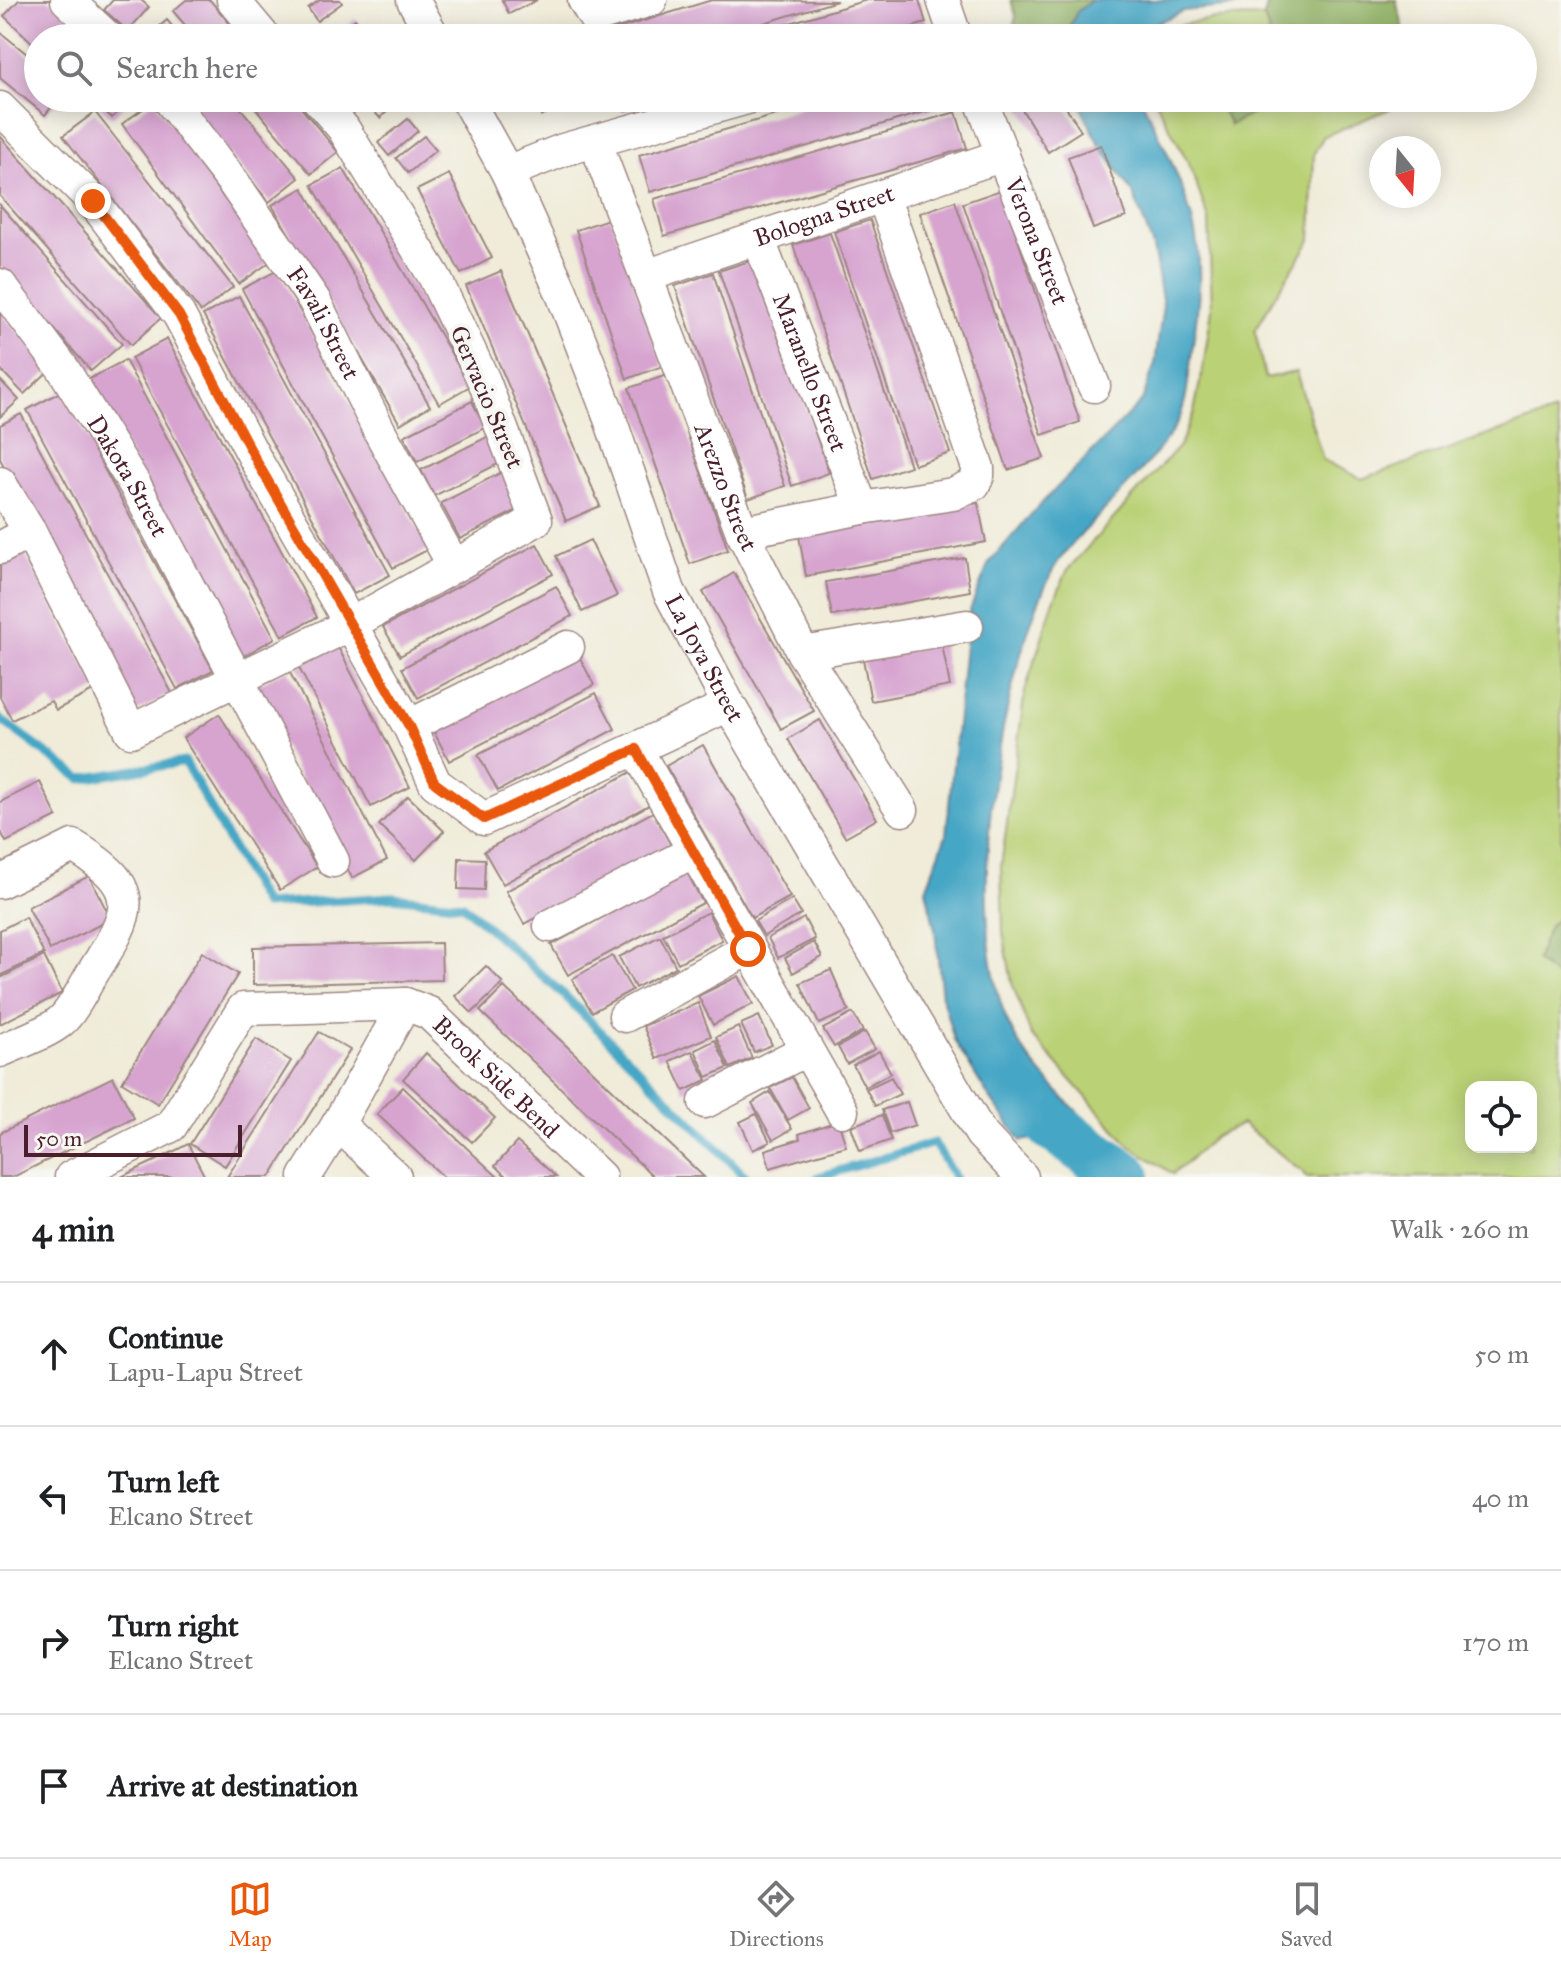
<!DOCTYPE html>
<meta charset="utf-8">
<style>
:root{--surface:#fff;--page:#f2f2f2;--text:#202124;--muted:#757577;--line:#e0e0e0;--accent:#ea580c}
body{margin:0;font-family:"IM FELL Great Primer",serif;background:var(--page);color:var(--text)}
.controls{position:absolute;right:24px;bottom:24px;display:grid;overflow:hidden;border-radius:16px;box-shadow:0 4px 20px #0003}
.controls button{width:72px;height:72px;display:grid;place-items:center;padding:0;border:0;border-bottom:2px solid var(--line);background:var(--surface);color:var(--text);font:40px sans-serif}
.compass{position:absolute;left:1369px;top:136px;width:72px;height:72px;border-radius:50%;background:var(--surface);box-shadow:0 4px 20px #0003;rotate:162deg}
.scale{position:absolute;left:24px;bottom:20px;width:218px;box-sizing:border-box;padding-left:8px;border:4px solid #4a1f2b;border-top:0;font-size:22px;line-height:28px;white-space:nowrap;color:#4a1f2b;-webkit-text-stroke:6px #f6f6f2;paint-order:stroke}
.stop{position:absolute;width:24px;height:24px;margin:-18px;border:6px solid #ea580c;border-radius:50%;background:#fff}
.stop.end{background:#ea580c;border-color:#fff;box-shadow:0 2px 8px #0008}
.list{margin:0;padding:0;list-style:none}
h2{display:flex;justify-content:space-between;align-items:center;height:104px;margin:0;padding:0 32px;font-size:34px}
h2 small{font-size:26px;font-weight:400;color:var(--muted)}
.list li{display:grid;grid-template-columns:52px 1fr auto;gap:24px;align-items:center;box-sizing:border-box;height:144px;padding:0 32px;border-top:2px solid var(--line)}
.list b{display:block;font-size:30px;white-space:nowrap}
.list p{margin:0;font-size:26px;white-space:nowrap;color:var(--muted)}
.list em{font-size:26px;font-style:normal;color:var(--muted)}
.icon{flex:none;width:44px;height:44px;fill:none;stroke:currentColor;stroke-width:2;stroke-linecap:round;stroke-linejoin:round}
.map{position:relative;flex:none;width:1561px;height:1177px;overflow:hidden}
.search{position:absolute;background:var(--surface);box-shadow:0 4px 20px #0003;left:24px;right:24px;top:24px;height:88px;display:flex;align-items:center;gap:20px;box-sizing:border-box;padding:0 28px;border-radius:44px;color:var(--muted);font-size:30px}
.sheet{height:680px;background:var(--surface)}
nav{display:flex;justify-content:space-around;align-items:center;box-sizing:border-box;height:112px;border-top:2px solid var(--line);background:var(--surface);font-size:22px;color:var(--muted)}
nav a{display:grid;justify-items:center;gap:4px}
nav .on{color:var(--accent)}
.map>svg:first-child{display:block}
</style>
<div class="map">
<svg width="1561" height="1177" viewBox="0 0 1561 1177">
<rect width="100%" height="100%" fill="#f6f6f2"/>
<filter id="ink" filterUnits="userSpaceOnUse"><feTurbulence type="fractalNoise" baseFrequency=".0125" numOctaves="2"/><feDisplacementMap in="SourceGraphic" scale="16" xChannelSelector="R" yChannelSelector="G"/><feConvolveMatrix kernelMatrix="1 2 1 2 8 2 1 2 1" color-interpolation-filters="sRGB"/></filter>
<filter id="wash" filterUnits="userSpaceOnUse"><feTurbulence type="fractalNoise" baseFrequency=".006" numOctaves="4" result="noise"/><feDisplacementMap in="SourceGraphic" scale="32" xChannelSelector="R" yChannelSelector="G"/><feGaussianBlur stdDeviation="1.8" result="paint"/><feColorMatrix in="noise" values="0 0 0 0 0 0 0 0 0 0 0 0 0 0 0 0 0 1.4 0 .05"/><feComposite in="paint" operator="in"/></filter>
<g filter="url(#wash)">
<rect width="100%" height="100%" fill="#f0ecd9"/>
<g fill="#bad176" stroke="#827850" stroke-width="2" fill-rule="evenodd">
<path d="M 1264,17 L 1271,38 L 1153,38 C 1186,17 1226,18 1264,17 Z"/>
<path d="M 1154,98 L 1217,98 L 1230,125 L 1284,98 L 1416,98 L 1324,136 L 1314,153 L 1311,240 L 1274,297 L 1255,331 L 1265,378 L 1296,372 L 1323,460 L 1362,479 L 1555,412 L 1561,438 L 1561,916 L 1550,925 L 1536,961 L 1561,980 L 1561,1177 L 1306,1177 L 1303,1172 L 1242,1124 L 1216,1136 L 1173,1174 L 1130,1146 L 1031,1035 L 1012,983 L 1003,932 L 1001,867 L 1025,691 L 1053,603 L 1068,569 L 1180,445 L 1194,412 L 1203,367 L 1212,309 L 1209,220 L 1189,164 ZM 1471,1087 L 1531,1087 L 1531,1147 L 1471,1147 Z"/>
</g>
<g fill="#93b367" stroke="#6e6949" stroke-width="2">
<polygon points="1011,0 1092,0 1077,12 1064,38 1016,38 1010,37 1016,17"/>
<polygon points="1273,0 1396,0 1406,38 1271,38 1264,17 1268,3"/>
<polygon points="1217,98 1284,98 1230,125"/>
<polygon points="1561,916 1561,980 1536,961 1550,925"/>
</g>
<g fill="#45a6c5" stroke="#486278" stroke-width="2">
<polygon points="1092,0 1273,0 1268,3 1183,11 1148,27 1134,38 1064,38 1077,12"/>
<path d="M 1077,98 L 1141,98 C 1164,146 1191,196 1198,250 C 1202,286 1196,323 1191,358 C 1188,381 1187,408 1174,428 C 1150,465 1117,496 1087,528 C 1076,541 1061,555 1053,570 C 999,676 961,912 1008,1023 C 1025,1063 1066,1099 1095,1130 L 1021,1141 L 985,1091 L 954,1040 L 942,997 L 935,930 L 926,889 L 946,835 L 968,615 L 989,563 L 1033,512 L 1142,401 L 1155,363 L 1163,305 L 1153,247 L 1133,193 L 1099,144 Z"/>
</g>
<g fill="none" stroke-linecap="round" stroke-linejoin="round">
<g stroke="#45a6c5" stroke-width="9">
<polyline points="0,719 81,779 185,762 264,905 393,897 463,905 564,995 746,1177"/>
<polyline points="818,1177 934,1143 955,1177"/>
</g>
<polyline stroke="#45a6c5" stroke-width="52" points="1014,1084 1053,1126 1125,1177"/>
</g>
<g id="blocks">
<g fill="#d7a4d0">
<polygon points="19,0 50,0 90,38 38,38 38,48 4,16"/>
<polygon points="113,0 141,0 149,7 128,31 104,10"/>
<polygon points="186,0 210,0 242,38 196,38 173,11"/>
<polygon points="320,0 340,0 342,3 317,21 308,8"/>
<polygon points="502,0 537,0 509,14"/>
<polygon points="712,0 837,1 714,38 588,38"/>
<polygon points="867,0 919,0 926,23 873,38 739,38"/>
<polygon points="355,19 364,29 354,38 335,38"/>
<polygon points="167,20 182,38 146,38"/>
<polygon points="1016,28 1022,38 1000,38"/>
<polygon points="0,32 38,63 38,98 59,98 45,115 0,78"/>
<polygon points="91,98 131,98 112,118"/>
<polygon points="183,98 232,98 299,178 269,202"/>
<polygon points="247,98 293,98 338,152 311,174"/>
<polygon points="362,98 402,98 380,118"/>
<polygon points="532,98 579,98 541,116"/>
<polygon points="620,98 663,98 664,99 624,111"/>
<polygon points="834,98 950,98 952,104 650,192 639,155"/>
<polygon points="1015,98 1060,98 1081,131 1048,152"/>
<polygon points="154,101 270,262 239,284 122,124"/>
<polygon points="95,112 233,287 201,312 63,136"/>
<polygon points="956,112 967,148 664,236 654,199"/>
<polygon points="408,119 418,131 389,156 378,143"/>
<polygon points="0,136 161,318 131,345 0,196"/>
<polygon points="424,136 436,150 408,173 396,158"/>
<polygon points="1101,145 1126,217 1093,229 1068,157"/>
<polygon points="343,168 470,386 439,404 312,185"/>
<polygon points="449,174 492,258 461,274 417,190"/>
<polygon points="303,188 430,406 400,424 272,205"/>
<polygon points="1001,190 1080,422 1042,435 963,203"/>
<polygon points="955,201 1044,458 1008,470 920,213"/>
<polygon points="0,205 122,344 91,371 0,267"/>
<polygon points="611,218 663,366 627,379 576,230"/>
<polygon points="870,220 950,453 914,465 834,232"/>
<polygon points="830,233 910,466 873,479 793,245"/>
<polygon points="756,259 829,473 792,486 719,271"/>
<polygon points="278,270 429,549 393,568 242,289"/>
<polygon points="501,271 600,506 566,521 466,286"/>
<polygon points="713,273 785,486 748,499 675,286"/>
<polygon points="239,296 390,575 354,594 203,315"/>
<polygon points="0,312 52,368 24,394 0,369"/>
<polygon points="167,339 317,617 282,636 131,358"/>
<polygon points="125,360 275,638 240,658 89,379"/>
<polygon points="667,375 728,550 690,564 629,388"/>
<polygon points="0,380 19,400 0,417"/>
<polygon points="62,391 213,670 177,689 27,410"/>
<polygon points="472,401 485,428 417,462 404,436"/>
<polygon points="21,414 172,693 136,712 0,459 0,425"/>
<polygon points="489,436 502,462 434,496 421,470"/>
<polygon points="502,472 521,508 460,539 441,503"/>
<polygon points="978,503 986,542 806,576 799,536"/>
<polygon points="590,540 617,596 582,612 556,556"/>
<polygon points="537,544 553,574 400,656 383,627"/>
<polygon points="22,549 97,689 56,710 51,701 12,720 0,697 0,561"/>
<polygon points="965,558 970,591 832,616 826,582"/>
<polygon points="734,573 814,711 781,729 703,592"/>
<polygon points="556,586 572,616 418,698 402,668"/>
<polygon points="942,644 950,686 871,701 863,659"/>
<polygon points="337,645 410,787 371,807 298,666"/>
<polygon points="577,652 594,685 449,761 432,728"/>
<polygon points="288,669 387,860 352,878 253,687"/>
<polygon points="596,693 615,729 498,791 478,755"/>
<polygon points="219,714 317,867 280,890 183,738"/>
<polygon points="820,720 877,819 845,837 788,739"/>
<polygon points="703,745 790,897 752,918 666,766"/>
<polygon points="631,772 649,805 503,884 484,851"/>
<polygon points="40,782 57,817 6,842 0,830 0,802"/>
<polygon points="408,796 444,831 416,860 379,825"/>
<polygon points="653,812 671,845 524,924 506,891"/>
<polygon points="459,858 485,859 484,890 458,889"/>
<polygon points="687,872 703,903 568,975 551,945"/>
<polygon points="89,876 111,919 50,950 28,907"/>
<polygon points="792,899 801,914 764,936 755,921"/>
<polygon points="708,912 722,940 678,963 663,935"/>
<polygon points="25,917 44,954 0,976 0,930"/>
<polygon points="804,918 815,939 778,958 768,938"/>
<polygon points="660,936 676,967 635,988 619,957"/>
<polygon points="814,942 822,957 793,973 785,958"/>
<polygon points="441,943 442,980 253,985 253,947"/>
<polygon points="202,952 238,974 158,1104 122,1082"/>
<polygon points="44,956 62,993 0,1024 0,978"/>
<polygon points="612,956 632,990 592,1012 572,979"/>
<polygon points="486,966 503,983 472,1013 455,996"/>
<polygon points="831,970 849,1011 819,1024 800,983"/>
<polygon points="739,976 753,1004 713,1025 698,996"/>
<polygon points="504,987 573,1052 704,1177 654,1177 480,1011"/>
<polygon points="698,1003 711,1036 657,1059 643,1026"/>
<polygon points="853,1013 863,1031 834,1047 823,1029"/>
<polygon points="759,1016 772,1045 754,1052 741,1024"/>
<polygon points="738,1027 752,1058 730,1068 716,1037"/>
<polygon points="319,1032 350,1050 284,1155 270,1177 227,1177"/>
<polygon points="865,1032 875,1049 847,1064 838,1047"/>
<polygon points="256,1039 291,1061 225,1166 190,1144"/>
<polygon points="715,1040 728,1068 707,1077 695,1050"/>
<polygon points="692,1051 707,1080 684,1091 670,1061"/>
<polygon points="879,1051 891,1073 865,1087 853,1065"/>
<polygon points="426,1053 495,1118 472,1142 403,1079"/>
<polygon points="113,1077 134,1118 13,1177 0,1177 0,1133"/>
<polygon points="792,1077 809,1108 788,1120 770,1088"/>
<polygon points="891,1077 900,1094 875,1106 866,1089"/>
<polygon points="403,1087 472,1153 498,1177 444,1177 423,1158 377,1114"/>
<polygon points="770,1092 792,1129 773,1140 752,1103"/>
<polygon points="907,1102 915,1125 890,1133 882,1110"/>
<polygon points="756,1114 770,1142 753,1150 740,1122"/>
<polygon points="882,1115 891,1140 860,1151 851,1126"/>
<polygon points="838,1121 846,1146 770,1168 765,1150 800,1139 799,1134"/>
<polygon points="517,1142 541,1163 556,1177 507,1177 495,1166"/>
<polygon points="188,1144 205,1177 121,1177 159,1159"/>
</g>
</g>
</g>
<g filter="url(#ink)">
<use href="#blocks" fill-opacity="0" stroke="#9d8682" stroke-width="2"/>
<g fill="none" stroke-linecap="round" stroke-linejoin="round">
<g stroke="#9d8682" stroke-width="35">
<g id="minor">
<polyline points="67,0 108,38"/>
<polyline points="233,0 265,38"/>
<polyline points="413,0 434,38"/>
<polyline points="584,0 594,17 651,0"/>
<polyline points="943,0 956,38"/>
<path id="s1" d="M 168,98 L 233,182 L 314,300 L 380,432 L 454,566"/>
<path id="s2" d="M 466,98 L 507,172 L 561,291 L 607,410 L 669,591 L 729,705 L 981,1134 L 1022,1177"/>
<path id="s3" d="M 980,98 L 1094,386"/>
<polyline points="0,108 93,201 179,315 257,462 409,726 435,783 484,819 729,705"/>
<path id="s4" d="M 595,141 L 742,532 L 803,653 L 902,810"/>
<polyline points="507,172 563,150 747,98"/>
<path id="s5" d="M 758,238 L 862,508"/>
<path id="s6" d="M 646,276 L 1003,155"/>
<path id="s7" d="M 0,285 L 62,367 L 135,485 L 333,861"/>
<polyline points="0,483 30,532 131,731 351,624 536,520 484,381 434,276 343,128 317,98"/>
<polyline points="742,532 862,508 953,494 974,484 978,476 978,468 883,196"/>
<polyline points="0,548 30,532"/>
<polyline points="803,653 967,626"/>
<polyline points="409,726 568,647"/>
<polyline points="636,749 842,1111"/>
<path d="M 0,882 L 73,846 C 146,889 131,912 92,974 C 84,987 72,1012 61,1021 C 49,1032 16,1044 0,1051"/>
<polyline points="550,926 694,851"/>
<polyline points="625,1016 748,949"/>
<polyline points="705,1102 806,1050"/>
<polyline points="338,1124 395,1177"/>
<path id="s8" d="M 71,1177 L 171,1126 L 243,1009 L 405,1004 L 429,1013 L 600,1177"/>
<polyline points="305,1177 338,1124 405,1004"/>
</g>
</g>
<use href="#minor" stroke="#fff" stroke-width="32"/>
</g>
</g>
<g fill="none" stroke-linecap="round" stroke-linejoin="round" filter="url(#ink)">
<polyline stroke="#ea580c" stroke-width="10" points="93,201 179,315 257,462 409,726 435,783 484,819 636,749 748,949"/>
</g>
<g text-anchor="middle" stroke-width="8" stroke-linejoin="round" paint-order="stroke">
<g font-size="24" fill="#4a1f2b" stroke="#f6f6f2">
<text dy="8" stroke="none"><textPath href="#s6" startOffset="188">Bologna Street</textPath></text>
<text dy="8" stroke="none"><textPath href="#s3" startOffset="154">Verona Street</textPath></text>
<text dy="8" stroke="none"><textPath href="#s1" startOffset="274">Favali Street</textPath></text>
<text dy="8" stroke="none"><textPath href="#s5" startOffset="144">Maranello Street</textPath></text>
<text transform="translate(487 397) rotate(67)" y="8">Gervacio Street</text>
<text dy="8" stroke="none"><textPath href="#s7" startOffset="230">Dakota Street</textPath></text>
<text dy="8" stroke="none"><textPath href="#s4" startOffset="370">Arezzo Street</textPath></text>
<text dy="8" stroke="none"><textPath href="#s2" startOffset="610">La Joya Street</textPath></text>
<text dy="8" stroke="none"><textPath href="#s8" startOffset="530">Brook Side Bend</textPath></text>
</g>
</g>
</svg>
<div class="controls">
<button><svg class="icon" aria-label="locate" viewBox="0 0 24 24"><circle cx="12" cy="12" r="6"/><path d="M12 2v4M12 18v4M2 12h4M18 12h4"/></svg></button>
</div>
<svg class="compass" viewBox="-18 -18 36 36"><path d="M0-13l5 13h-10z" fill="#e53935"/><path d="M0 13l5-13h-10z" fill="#757577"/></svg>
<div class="scale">50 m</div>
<div class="stop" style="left:748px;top:949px"></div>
<div class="stop end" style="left:93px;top:201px"></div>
<div class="search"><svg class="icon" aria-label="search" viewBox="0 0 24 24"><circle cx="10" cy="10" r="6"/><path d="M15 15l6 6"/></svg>Search here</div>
</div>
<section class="sheet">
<h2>4 min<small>Walk · 260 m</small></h2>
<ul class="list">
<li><svg class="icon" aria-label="ahead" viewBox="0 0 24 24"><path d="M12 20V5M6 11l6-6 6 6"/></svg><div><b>Continue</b><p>Lapu-Lapu Street</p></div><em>50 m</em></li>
<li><svg class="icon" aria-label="left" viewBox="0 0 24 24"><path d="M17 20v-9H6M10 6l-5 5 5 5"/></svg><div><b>Turn left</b><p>Elcano Street</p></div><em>40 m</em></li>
<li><svg class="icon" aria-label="right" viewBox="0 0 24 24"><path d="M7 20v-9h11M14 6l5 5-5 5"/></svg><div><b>Turn right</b><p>Elcano Street</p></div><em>170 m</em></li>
<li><svg class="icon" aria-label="arrive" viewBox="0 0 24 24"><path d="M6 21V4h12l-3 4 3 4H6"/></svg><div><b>Arrive at destination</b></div></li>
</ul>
</section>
<nav>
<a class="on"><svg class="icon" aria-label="map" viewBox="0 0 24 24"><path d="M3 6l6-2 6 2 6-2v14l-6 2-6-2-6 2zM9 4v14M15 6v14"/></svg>Map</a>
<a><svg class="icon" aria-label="directions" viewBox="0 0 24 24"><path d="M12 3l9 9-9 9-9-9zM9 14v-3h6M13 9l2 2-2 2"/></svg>Directions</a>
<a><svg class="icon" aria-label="saved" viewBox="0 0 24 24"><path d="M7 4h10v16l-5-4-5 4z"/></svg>Saved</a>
</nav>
